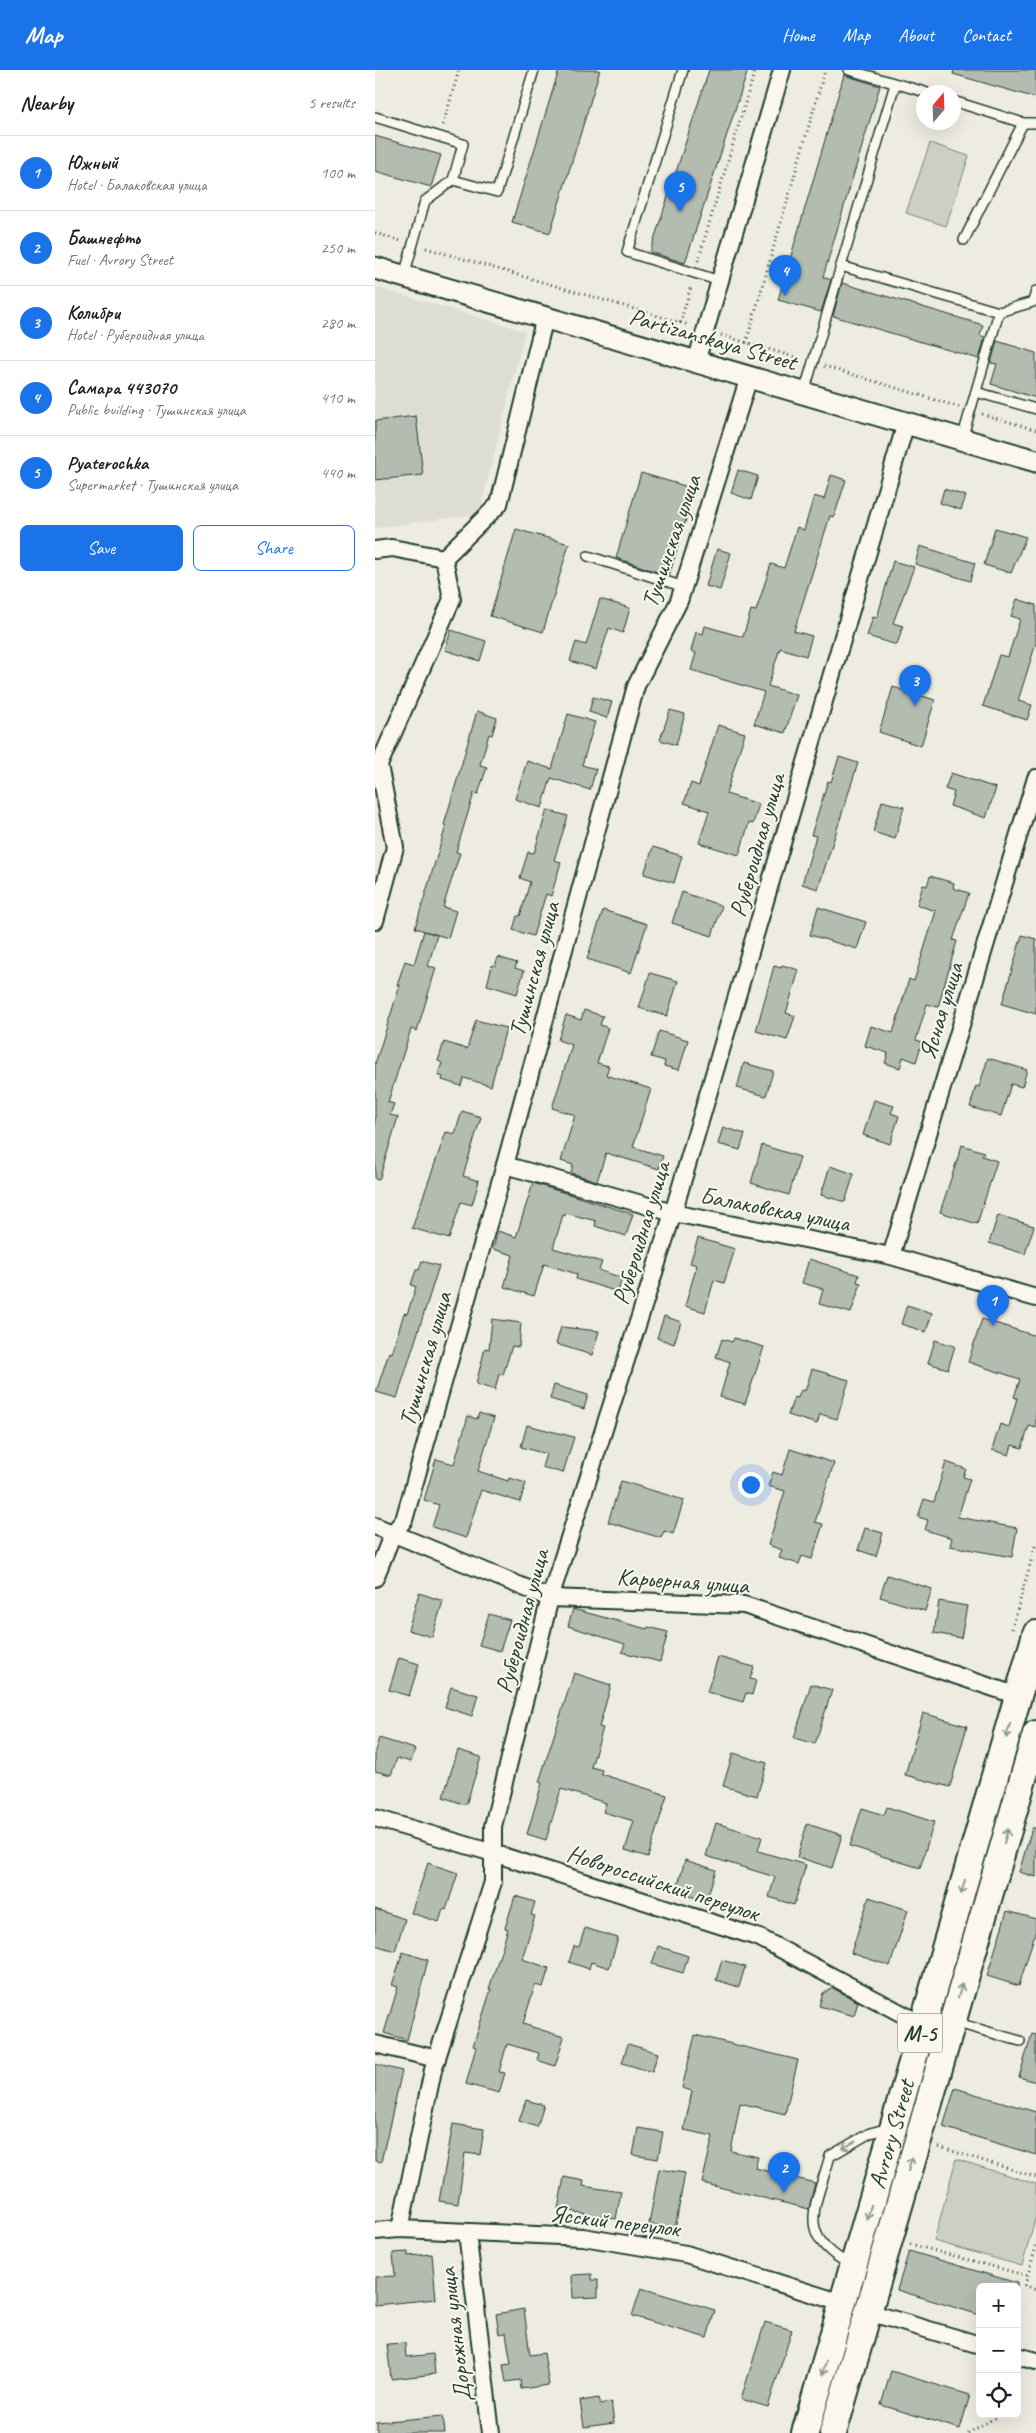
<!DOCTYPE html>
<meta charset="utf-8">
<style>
:root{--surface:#fff;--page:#f2f2f2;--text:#202124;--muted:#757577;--line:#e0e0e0;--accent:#1a73e8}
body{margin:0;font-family:Caveat,sans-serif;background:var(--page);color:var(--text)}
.controls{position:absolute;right:15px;bottom:15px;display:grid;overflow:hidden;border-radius:8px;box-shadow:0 5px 20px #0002}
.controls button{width:45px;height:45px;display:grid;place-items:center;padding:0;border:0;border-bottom:1px solid var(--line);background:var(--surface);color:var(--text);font:25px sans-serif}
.compass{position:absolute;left:541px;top:15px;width:45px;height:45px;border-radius:50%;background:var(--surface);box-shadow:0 5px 20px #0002;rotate:19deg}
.you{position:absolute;left:375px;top:1414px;width:18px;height:18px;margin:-12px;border:4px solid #fff;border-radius:50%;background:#1a73e8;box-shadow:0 0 0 8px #1a73e833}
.badge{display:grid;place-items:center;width:32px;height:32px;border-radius:50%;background:var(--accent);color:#fff;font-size:16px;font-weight:700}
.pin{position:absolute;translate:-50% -41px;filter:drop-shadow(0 1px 2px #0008)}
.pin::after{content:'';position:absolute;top:26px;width:18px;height:15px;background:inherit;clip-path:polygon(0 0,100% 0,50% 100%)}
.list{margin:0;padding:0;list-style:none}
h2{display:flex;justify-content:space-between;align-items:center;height:65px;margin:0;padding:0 20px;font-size:21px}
h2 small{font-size:16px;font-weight:400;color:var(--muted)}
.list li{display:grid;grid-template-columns:32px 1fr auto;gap:15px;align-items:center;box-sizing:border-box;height:75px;padding:0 20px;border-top:1px solid var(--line)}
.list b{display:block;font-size:19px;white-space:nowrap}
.list p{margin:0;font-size:16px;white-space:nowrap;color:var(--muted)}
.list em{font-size:16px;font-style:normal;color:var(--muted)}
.actions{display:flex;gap:10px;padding:15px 20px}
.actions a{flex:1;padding:11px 0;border:1px solid var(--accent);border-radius:8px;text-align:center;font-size:18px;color:var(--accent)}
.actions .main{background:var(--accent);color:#fff}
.icon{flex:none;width:28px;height:28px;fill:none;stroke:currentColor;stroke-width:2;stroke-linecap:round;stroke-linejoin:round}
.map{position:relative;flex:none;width:661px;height:2363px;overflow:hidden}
header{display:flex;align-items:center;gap:30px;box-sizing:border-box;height:70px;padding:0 25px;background:var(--accent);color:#fff}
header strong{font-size:24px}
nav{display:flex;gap:28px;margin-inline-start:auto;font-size:18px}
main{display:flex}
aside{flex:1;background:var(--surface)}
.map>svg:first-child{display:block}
</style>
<header>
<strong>Map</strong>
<nav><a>Home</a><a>Map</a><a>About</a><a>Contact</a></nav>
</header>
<main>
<aside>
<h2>Nearby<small>5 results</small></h2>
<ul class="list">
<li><span class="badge">1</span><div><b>Южный</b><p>Hotel · Балаковская улица</p></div><em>100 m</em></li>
<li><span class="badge">2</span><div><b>Башнефть</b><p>Fuel · Avrory Street</p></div><em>250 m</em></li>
<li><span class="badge">3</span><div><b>Колибри</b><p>Hotel · Рубероидная улица</p></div><em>280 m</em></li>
<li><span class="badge">4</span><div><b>Самара 443070</b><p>Public building · Тушинская улица</p></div><em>410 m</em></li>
<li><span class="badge">5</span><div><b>Pyaterochka</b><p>Supermarket · Тушинская улица</p></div><em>440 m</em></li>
</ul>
<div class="actions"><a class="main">Save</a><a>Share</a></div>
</aside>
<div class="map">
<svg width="661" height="2363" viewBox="0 0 661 2363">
<rect width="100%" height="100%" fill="#eeece1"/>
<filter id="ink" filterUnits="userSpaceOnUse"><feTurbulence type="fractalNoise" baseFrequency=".02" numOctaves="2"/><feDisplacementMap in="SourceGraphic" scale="10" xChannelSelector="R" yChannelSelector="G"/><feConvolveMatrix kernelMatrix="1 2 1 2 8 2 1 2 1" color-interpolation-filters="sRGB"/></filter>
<g filter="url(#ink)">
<polygon fill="#ddddd2" points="0,217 150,261 104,444 0,458"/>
<g fill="#cbcfc4" stroke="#75867c">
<polygon points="555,73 594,86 571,156 531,143"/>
<polygon points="581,2089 661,2114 661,2146 647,2196 559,2171"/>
</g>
<g fill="#b4bbb0" stroke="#1f3d34">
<polygon points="184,0 225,0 175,163 137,152"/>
<polygon points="334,0 373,0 310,193 275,182"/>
<polygon points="579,0 661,0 661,28 578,4"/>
<polygon points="469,5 505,16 448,207 456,210 446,242 403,230"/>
<polygon points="0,66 66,85 56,117 0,101"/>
<polygon points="467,213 608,255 605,265 610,267 604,289 458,246"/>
<polygon points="622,271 661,283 661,328 616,314 622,294 616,293"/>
<polygon points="41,346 48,405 0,410 0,351"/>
<polygon points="363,400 383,406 376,430 356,423"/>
<polygon points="266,403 320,419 294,506 241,488"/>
<polygon points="456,405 471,410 459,447 455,446 419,561 437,566 431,586 405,578 393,616 422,625 410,663 379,654 389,622 316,600 321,583 316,581 321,562 328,564 330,556 368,567 376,540 381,541 396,494 409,498 422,457 429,460 439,426 449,429"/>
<polygon points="569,419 591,426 586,440 565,433"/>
<polygon points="620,458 651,467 636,503 609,495"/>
<polygon points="141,459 194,474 168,562 115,546"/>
<polygon points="545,476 600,493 595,511 540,494"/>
<polygon points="342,479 356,483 345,520 331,516"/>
<polygon points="518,491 539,497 518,553 528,556 522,575 492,566 498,547 502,548"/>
<polygon points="225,529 255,538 248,563 234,558 221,599 195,591 201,572 211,575"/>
<polygon points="642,529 661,535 661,573 643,631 657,635 652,650 608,636 624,585 633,587 645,549 636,546"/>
<polygon points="76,560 111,571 105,591 70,580"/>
<polygon points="518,617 560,630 546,676 504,662"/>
<polygon points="218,627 237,632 232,648 214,642"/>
<polygon points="295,640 310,644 301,675 285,670"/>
<polygon points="102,641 122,648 117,665 114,664 105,695 112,697 103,724 99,723 81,782 85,783 68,837 81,841 73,868 40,858 71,756 69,755"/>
<polygon points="193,644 220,652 207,695 221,699 215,720 176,708 167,738 140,729 152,691 177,699"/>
<polygon points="343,655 370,663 351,724 384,734 378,754 374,753 364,785 324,773 334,741 309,733 316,713 324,716"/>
<polygon points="464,687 483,693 443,819 427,814 441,766 436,765 453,711 456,712"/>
<polygon points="576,703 621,718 611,748 575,736 579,722 570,719"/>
<polygon points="507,731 529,737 520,769 498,762"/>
<polygon points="172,740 193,746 179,790 186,792 176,826 171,824 158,866 138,860 142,846 145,846 155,812 145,808 153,782 159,783"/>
<polygon points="278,777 307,786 299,813 269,804"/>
<polygon points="555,806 579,813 578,818 594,823 578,870 582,871 563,937 552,934 541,970 547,972 541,992 528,987 525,998 510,993 513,983 490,976 496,956 518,963 534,909 539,911 561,841 542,835 548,815 552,816"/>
<polygon points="307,822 347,836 337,866 297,853"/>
<polygon points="443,837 491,852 482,879 435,865"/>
<polygon points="228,840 272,854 256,903 212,889"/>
<polygon points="49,861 62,865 53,896 61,898 42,961 36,959 13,1032 19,1034 15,1045 23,1047 4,1110 0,1109 0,994 25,915 22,915 30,891 39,894"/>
<polygon points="647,865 661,869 661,944 627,934"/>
<polygon points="123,887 142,893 140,898 149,901 142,924 112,915 117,895 120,896"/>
<polygon points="407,895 424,900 411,943 420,946 412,970 381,961 399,896 406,898"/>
<polygon points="275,903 303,911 292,946 264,938"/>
<polygon points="209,940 228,946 225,955 233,958 222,993 234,996 231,1005 276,1019 258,1077 288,1086 284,1099 231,1083 222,1111 196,1103 198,1095 186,1091 200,1045 177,1038 197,975 183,970 191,945 206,950"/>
<polygon points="101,950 131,958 116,1016 89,1008 86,1016 67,1010 68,1007 63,1005 67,993 63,991 69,972 92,979"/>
<polygon points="284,961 313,970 304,1000 289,996 290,991 276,987"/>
<polygon points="613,988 652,1000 647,1017 636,1014 626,1046 595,1037 601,1016 604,1017"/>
<polygon points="369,993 398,1001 391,1026 362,1018"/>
<polygon points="499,1030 519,1036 516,1043 524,1046 515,1074 488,1065"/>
<polygon points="87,1041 106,1047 88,1106 104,1111 97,1135 86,1132 74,1169 37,1158 71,1062 80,1064"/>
<polygon points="348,1057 370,1064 365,1080 343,1074"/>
<polygon points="387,1075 425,1087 414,1125 376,1113"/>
<polygon points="587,1075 609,1082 607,1086 622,1091 602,1154 565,1142"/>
<polygon points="455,1096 479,1104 470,1132 446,1125"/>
<polygon points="158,1113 258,1144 251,1166 220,1156 221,1151 191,1143 190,1146 188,1145 178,1178 227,1192 224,1200 247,1208 243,1222 201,1209 202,1204 169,1194 159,1226 129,1217 138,1185 118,1179 123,1161 141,1167"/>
<polygon points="623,1145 659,1156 650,1184 614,1173"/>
<polygon points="323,1168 360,1179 349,1213 339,1210 330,1242 310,1236 322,1195 315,1193"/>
<polygon points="434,1189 484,1205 482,1212 486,1213 476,1243 444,1234 448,1219 427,1213"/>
<polygon points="47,1191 64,1196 22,1328 1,1322 14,1282 17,1283 29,1243 32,1244 41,1217 36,1215 41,1200 44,1200"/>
<polygon points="532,1235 557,1243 551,1262 526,1254"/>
<polygon points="289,1246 306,1252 299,1274 282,1268"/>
<polygon points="117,1249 146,1253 144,1277 137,1276 128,1305 124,1304 120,1320 101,1314 110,1278 114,1279"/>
<polygon points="607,1249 661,1266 661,1358 654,1356 647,1378 637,1375 634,1385 617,1380 625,1354 634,1357 642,1328 639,1327 645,1309 593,1292"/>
<polygon points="186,1257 224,1261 217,1285 181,1274"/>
<polygon points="359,1268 389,1277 370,1334 345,1327 355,1292 341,1287 347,1269 357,1272"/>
<polygon points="560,1270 580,1276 573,1299 553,1293"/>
<polygon points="437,1299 474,1310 462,1349 445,1344 442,1354 413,1345 419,1327 423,1328 426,1320 430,1321"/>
<polygon points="179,1315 213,1325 209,1339 175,1329"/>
<polygon points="104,1343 119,1348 103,1401 133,1411 134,1408 151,1413 145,1432 106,1420 91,1468 57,1457 64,1435 49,1430 61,1389 79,1394 93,1346 102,1349"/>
<polygon points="152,1355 199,1367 188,1403 167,1397 171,1384 146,1377"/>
<polygon points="415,1379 459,1393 440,1452 448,1454 437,1489 427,1486 424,1494 404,1488 407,1480 393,1475 410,1421 393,1416 398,1402 407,1405"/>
<polygon points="571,1392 591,1399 588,1407 595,1409 583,1447 642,1458 637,1487 575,1476 577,1468 550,1460 553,1450 543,1447 549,1429 559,1432"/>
<polygon points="246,1411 309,1430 298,1464 289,1461 286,1468 233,1452"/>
<polygon points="490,1458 508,1463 501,1486 483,1480"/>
<polygon points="512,1505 557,1519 550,1541 505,1527"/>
<polygon points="44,1523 68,1531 57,1567 33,1560"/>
<polygon points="564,1531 592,1536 586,1568 559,1563"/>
<polygon points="198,1539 272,1559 273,1557 293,1562 285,1592 247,1582 250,1574 193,1556"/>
<polygon points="114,1544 135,1550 125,1581 104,1575"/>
<polygon points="343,1587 379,1597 375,1609 381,1610 377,1625 371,1623 368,1632 332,1622"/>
<polygon points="24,1588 44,1594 34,1626 14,1620"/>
<polygon points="199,1603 236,1615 224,1657 228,1658 216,1697 227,1700 226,1704 292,1725 273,1787 250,1780 259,1751 228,1742 231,1733 186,1719 171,1770 152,1764 167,1713 164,1712"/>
<polygon points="436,1614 457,1620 440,1674 419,1668"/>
<polygon points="76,1617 103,1625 97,1646 70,1637"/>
<polygon points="548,1643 592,1656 575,1717 530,1705"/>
<polygon points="4,1668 40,1679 36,1692 22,1688 16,1705 0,1701 0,1681"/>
<polygon points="83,1680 106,1687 91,1735 68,1727"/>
<polygon points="358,1683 392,1693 382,1726 348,1716"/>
<polygon points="512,1737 559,1752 545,1798 475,1776 487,1738 509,1745"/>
<polygon points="341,1753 387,1767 383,1781 431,1795 419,1835 394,1827 400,1807 331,1786"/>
<polygon points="432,1754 467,1765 457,1798 422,1787"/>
<polygon points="657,1758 661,1758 661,1807 644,1802"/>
<polygon points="310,1790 341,1800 331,1831 301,1822"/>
<polygon points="53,1793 83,1803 71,1840 68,1839 64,1852 36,1843"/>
<polygon points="140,1826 160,1832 156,1845 160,1846 147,1889 174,1898 168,1917 160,1915 148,1954 189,1967 180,1996 162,1990 164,1983 132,1974 124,2002 130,2003 124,2023 91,2014 101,1977 98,1976 116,1919 114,1919 133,1859 130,1858"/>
<polygon points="494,1827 533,1840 515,1896 476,1883"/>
<polygon points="0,1839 30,1849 20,1881 0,1875"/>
<polygon points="632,1841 661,1849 661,1860 644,1916 612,1906"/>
<polygon points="210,1858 243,1868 234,1898 216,1892 214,1899 194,1892 199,1876 204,1877"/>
<polygon points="283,1876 313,1886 308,1903 277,1894"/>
<polygon points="28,1882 53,1890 32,1970 9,1963 23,1917 17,1915"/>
<polygon points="347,1890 370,1897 364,1917 341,1910"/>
<polygon points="458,1918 483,1932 479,1946 444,1936 448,1923"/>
<polygon points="657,1964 661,1965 661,2012 644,2007"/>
<polygon points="320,1965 423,1990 410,2044 365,2033 356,2081 383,2087 380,2098 440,2113 434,2139 327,2113 338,2066 309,2060 317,2021 307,2018"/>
<polygon points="253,1974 283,1983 277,2002 247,1993"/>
<polygon points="0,1994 27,2001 6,2092 0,2091"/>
<polygon points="580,2018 661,2042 661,2085 568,2057"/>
<polygon points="151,2030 169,2035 162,2057 144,2051"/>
<polygon points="78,2054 109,2059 105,2085 90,2083 83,2134 64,2131"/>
<polygon points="263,2058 288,2062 283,2089 258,2085"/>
<polygon points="284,2099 310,2103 300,2159 274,2154"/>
<polygon points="189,2107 209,2111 208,2116 246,2122 241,2149 183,2139"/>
<polygon points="534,2181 642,2213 642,2217 605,2217 605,2245 522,2220"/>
<polygon points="33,2182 33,2186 57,2184 61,2229 0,2235 0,2207 20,2206 18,2183"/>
<polygon points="217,2204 217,2210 223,2210 223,2227 198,2228 197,2205"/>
<polygon points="266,2218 340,2240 332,2268 257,2246"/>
<polygon points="149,2239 155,2285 169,2283 174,2315 146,2319 145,2310 131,2312 128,2295 136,2294 131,2263 124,2264 121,2244"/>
<polygon points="390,2252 417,2260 393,2337 366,2329"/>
<polygon points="30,2273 31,2287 58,2284 60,2304 16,2309 12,2274"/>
<polygon points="516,2301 595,2325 585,2359 506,2335"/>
<polygon points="224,2328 225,2334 236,2332 239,2353 209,2357 205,2331"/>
<polygon points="68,2346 70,2363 2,2363 2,2352"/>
</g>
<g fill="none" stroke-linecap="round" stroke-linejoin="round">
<g stroke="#1f3d34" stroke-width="12">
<g id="service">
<polyline points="308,0 252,182 345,211"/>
<polyline points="474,0 550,22"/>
<polyline points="520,14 466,196 624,242 587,369"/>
<polyline points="578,31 648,53 661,53"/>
<polyline points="0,47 88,74 78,110 122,122 159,0"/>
<polyline points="589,170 648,53"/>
<polyline points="29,206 50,131 78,110"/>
<polyline points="624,242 658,232 661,221"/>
<polyline points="601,322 661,339"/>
<polyline points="429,323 466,196"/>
<polyline points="213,486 309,517"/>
<polyline points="579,1952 645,1971"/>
<path d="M 476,2195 C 419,2165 441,2137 455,2086 L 495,2063 L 514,2058"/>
</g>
</g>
<g stroke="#1f3d34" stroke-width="20">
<g id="minor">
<polyline points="321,292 407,0"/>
<polyline points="0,480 17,478 69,488"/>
<polyline points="69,488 124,434 170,247"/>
<polyline points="0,851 20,777 4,695 77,529 69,488"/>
<polyline points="130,1095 298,1143 516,1186 661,1228"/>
<polyline points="516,1186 661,708"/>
<polyline points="0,1456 175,1528 369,1535 643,1626"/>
<polyline points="0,1508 18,1463 29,1450 130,1095 261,616 304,531 374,307"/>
<polyline points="0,1748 118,1783 385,1868 548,1955"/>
<polyline points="0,1974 62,1989"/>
<polyline points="25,2159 58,2000 118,1812 118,1756 175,1528 298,1143 531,353"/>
<polyline points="0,2161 25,2159 208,2167 311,2184 467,2233"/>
<polyline points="92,2162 116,2363"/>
<polyline points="493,2242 605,2275"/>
<polyline points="642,2286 661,2291"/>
</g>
</g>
<g stroke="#1f3d34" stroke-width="25">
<polyline id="tertiary" points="0,198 661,391"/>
</g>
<g stroke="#1f3d34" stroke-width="30">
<g id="primary">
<path id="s1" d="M 430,2363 L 661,1564"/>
<polyline points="458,2363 661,1664"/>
</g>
</g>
<g stroke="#1f3d34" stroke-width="3" stroke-dasharray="1 4" stroke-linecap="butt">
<polyline points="68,55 84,0"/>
<polyline points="0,163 26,171"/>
<polyline points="51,178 314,255"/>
<polyline points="323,191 380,0"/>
<polyline points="305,253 316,216"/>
<polyline points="346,265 426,289"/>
<polyline points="371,273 450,0"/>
<polyline points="449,296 584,337"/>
<polyline points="607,344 661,360"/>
<polyline points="637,1559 661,1473"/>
<polyline points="564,2077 661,2107"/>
<polyline points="535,2174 653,2206"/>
<polyline points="661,2176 650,2215 661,2220"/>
<polyline points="593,2363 627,2344"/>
</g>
<use href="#service" stroke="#fbf7ec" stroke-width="9"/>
<use href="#minor" stroke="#fbf7ec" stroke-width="16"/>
<use href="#tertiary" stroke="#fbf7ec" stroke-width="21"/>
<use href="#primary" stroke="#fbf7ec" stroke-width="26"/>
</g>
<defs><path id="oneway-shaft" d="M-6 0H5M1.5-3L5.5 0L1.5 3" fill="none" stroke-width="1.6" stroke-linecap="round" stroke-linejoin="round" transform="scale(1.25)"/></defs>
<g stroke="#8d9a90">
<use href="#oneway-shaft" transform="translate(633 1661) rotate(106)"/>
<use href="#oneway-shaft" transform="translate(631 1766) rotate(-74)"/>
<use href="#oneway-shaft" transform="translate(588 1817) rotate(106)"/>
<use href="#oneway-shaft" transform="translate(585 1921) rotate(-74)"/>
<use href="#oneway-shaft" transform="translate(474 2075) rotate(150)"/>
<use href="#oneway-shaft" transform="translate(535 2094) rotate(-74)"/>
<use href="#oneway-shaft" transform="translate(494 2142) rotate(107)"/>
<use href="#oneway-shaft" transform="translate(449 2298) rotate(106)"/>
</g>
</g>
<g text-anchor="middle" stroke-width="4" stroke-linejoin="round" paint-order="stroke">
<rect fill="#fbf7ec" stroke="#61756b" stroke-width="1" x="522.5" y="1943.5" width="45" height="39" rx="4"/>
<g font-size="22" font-weight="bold" fill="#1f3d34">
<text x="545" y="1971">М-5</text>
</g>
<g font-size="24" fill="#1f3d34" stroke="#fbf7ec">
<text transform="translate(338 269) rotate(16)" y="8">Partizanskaya Street</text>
<text transform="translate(296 471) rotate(-71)" y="8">Тушинская улица</text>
<text transform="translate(382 775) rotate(-74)" y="8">Рубероидная улица</text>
<text transform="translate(159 899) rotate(-75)" y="8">Тушинская улица</text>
<text transform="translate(566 941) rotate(-73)" y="8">Ясная улица</text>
<text transform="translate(400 1139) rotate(11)" y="8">Балаковская улица</text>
<text transform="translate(266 1163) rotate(-73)" y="8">Рубероидная улица</text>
<text transform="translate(50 1289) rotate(-74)" y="8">Тушинская улица</text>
<text transform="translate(308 1511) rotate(4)" y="8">Карьерная улица</text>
<text transform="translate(147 1551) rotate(-75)" y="8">Рубероидная улица</text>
<text transform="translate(288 1813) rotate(18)" y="8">Новороссийский переулок</text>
<text dy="8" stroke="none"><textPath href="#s1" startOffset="311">Avrory Street</textPath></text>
<text transform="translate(240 2151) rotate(7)" y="8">Ясский переулок</text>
<text transform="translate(80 2265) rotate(-97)" y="8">Дорожная улица</text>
</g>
</g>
</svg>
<div class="controls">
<button>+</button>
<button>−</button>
<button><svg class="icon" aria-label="locate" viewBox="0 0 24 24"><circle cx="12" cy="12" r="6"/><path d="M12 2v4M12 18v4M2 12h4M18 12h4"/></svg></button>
</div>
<svg class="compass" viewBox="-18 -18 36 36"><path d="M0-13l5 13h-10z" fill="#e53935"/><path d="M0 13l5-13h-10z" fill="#757577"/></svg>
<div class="you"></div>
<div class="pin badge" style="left:618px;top:1256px">1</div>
<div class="pin badge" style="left:409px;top:2123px">2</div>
<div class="pin badge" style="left:540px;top:636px">3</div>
<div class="pin badge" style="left:410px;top:226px">4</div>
<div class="pin badge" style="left:305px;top:142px">5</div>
</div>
</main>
